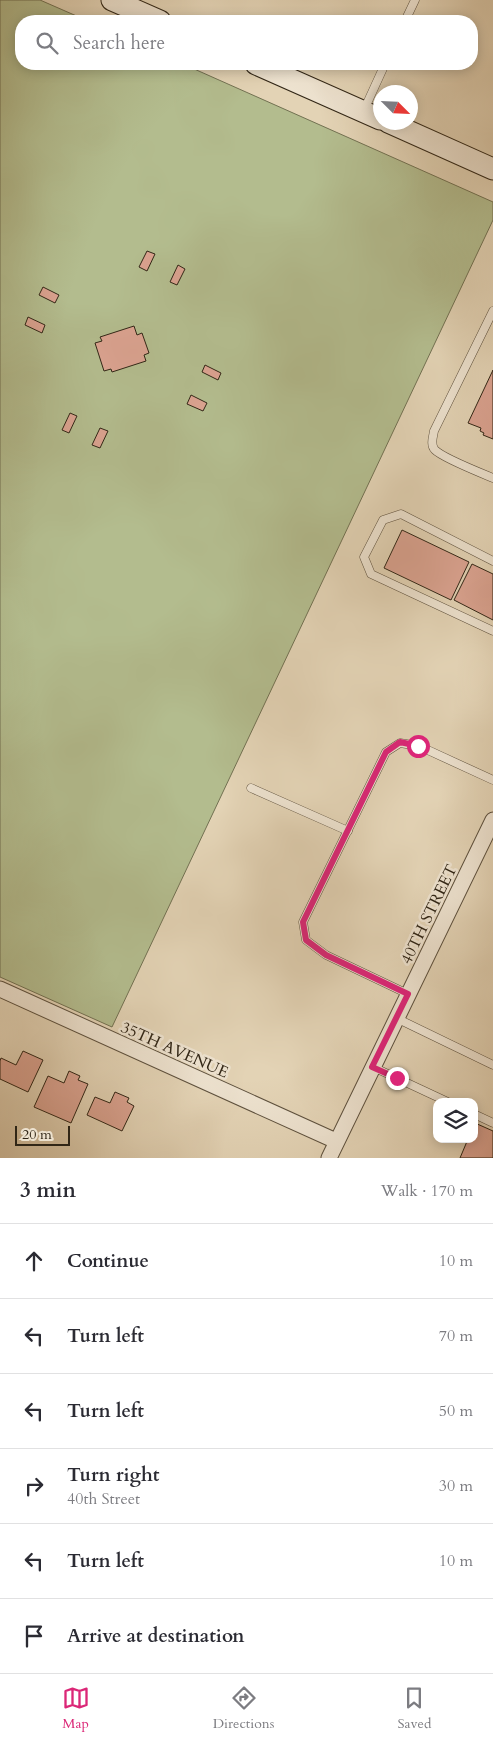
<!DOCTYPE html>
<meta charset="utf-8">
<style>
:root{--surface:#fff;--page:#f2f2f3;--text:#2b2b33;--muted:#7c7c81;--line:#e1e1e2;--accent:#db2777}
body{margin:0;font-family:Cardo,serif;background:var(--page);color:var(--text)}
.controls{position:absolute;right:15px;bottom:15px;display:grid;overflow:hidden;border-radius:10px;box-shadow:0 2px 12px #0003}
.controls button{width:45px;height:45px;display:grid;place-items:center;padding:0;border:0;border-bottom:1px solid var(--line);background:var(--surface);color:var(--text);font:25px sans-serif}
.compass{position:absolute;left:373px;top:85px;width:45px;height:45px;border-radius:50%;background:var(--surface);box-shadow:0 2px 12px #0003;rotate:114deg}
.scale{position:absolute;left:15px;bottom:12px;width:55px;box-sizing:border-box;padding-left:5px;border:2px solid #312616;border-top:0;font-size:14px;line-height:18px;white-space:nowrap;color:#312616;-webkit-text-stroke:4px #ede2cf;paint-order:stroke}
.stop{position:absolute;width:15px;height:15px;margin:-11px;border:4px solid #db2777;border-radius:50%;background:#fff}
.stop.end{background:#db2777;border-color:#fff;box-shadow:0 1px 5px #0008}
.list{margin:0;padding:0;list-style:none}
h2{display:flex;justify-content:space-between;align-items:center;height:65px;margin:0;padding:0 20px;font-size:21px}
h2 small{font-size:16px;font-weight:400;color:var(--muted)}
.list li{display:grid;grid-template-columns:32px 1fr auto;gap:15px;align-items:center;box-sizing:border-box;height:75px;padding:0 20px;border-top:1px solid var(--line)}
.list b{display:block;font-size:19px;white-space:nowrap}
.list p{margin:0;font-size:16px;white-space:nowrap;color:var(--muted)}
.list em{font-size:16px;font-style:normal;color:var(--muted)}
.icon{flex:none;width:28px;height:28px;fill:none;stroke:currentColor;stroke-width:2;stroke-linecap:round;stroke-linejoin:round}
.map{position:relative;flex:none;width:493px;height:1158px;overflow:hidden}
.search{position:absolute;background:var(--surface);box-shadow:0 2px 12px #0003;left:15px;right:15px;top:15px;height:55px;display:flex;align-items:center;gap:12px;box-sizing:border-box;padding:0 18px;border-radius:20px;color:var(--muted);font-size:19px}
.sheet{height:515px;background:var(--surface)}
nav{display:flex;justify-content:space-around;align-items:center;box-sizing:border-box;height:70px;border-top:1px solid var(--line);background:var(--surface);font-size:14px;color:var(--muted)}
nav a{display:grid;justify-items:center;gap:2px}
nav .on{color:var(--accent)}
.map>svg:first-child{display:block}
</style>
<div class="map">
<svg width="493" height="1158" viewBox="0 0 493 1158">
<rect width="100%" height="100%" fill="#e3d3b5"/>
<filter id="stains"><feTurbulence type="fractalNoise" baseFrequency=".004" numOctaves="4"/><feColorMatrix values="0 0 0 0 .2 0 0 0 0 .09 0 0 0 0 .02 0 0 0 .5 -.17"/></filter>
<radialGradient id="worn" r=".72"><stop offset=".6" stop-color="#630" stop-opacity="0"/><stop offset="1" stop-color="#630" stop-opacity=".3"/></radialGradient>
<polygon fill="#b3bc8e" stroke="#727152" points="0,0 40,0 88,21 21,21 21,64 183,64 493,202 493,220 112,1027 0,977"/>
<g fill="#dba391" stroke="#312616">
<polygon points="147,251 155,254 147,271 139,267"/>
<polygon points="178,265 185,269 177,285 170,282"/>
<polygon points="43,287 59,295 55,303 39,295"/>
<polygon points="28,317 45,325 42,333 25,325"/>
<polygon points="134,326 137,335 142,333 149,353 144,355 146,361 112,372 111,369 104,371 95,343 102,341 100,337"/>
<polygon points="205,365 221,373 218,380 202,372"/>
<polygon points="493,370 493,439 483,435 484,433 480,431 481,428 468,423"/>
<polygon points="191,395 207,403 203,411 187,404"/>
<polygon points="70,413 77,416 69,433 62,430"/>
<polygon points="100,428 108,431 100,448 92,445"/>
<polygon points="402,530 469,562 451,600 384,568"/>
<polygon points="472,564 493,574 493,620 454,600"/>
<polygon points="23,1051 43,1060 28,1092 0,1079 0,1061 1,1058 16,1065"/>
<polygon points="69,1071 80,1076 78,1080 88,1084 71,1123 34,1107 48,1076 64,1083"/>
<polygon points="115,1092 129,1098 127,1102 134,1106 122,1131 87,1115 95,1097 110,1103"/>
<polygon points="475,1123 493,1131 493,1158 460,1158 468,1139 474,1139"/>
</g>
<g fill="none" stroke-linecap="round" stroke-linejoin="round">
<g stroke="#5e513e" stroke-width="9">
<g id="lane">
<polyline points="405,21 415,0"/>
<polyline points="364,110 385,64"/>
<path d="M 493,311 L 434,431 C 433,437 430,445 435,450 C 443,458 481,473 493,478"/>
<polyline points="493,561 401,514 383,520 364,557 371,574 493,631"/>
<polyline points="251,788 348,831"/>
<polyline points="408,994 326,955 306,940 303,922 386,752 400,743 419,746 493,780"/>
<polyline points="396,1018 493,1065"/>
<polyline points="373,1067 448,1102"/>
<polyline points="474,1114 493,1123"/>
</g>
</g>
<g stroke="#5e513e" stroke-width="17">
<g id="street">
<polyline points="0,989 336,1141"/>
<polyline points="329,1158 493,820"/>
</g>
</g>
<g stroke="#312616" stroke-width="23">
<g id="secondary">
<polyline points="112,0 160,21"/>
<polyline points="256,64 380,119"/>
<polyline points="388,122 493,169"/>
</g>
</g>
<use href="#lane" stroke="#ede2cf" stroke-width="8"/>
<use href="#street" stroke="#ede2cf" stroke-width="15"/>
<use href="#secondary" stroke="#ede2cf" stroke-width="21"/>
</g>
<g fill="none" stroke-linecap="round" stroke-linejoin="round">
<polyline stroke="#db2777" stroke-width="6" points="397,1078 372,1067 408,994 326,955 306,940 303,922 386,752 400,742 418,746"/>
</g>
<g text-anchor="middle" stroke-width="5" stroke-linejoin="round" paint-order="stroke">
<g font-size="16" fill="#312616" stroke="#ede2cf">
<text transform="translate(428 914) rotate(-64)" y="6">40TH STREET</text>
<text transform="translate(175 1049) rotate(24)" y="6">35TH AVENUE</text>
</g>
</g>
<rect width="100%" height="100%" filter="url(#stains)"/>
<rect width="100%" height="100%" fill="url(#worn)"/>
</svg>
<div class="controls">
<button><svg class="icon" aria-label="layers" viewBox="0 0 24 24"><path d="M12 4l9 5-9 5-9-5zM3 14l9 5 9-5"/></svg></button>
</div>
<svg class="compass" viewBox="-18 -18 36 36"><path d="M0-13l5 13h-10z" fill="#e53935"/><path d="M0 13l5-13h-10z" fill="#7c7c81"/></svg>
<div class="scale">20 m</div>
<div class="stop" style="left:418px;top:746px"></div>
<div class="stop end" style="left:397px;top:1078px"></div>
<div class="search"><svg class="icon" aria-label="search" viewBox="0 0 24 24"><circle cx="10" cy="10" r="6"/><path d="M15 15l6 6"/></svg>Search here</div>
</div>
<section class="sheet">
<h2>3 min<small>Walk · 170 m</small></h2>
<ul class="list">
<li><svg class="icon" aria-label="ahead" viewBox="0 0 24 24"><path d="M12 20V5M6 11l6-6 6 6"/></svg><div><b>Continue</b></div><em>10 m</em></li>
<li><svg class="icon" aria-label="left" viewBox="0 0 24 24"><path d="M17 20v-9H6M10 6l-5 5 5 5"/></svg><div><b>Turn left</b></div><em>70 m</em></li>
<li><svg class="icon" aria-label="left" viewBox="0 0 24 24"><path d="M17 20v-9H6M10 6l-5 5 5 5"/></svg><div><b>Turn left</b></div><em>50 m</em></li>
<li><svg class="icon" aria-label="right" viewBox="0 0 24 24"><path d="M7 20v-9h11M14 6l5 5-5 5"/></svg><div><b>Turn right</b><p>40th Street</p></div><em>30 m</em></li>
<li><svg class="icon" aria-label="left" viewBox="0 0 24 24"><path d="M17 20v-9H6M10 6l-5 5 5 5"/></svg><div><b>Turn left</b></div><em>10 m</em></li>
<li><svg class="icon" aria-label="arrive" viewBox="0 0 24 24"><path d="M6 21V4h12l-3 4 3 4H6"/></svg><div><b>Arrive at destination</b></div></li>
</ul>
</section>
<nav>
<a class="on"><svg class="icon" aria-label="map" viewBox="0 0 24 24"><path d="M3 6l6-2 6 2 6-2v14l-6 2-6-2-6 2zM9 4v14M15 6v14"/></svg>Map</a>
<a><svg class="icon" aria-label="directions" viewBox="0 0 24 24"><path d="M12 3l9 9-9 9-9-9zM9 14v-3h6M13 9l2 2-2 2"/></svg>Directions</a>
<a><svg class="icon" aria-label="saved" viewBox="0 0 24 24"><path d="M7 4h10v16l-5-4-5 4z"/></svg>Saved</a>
</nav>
